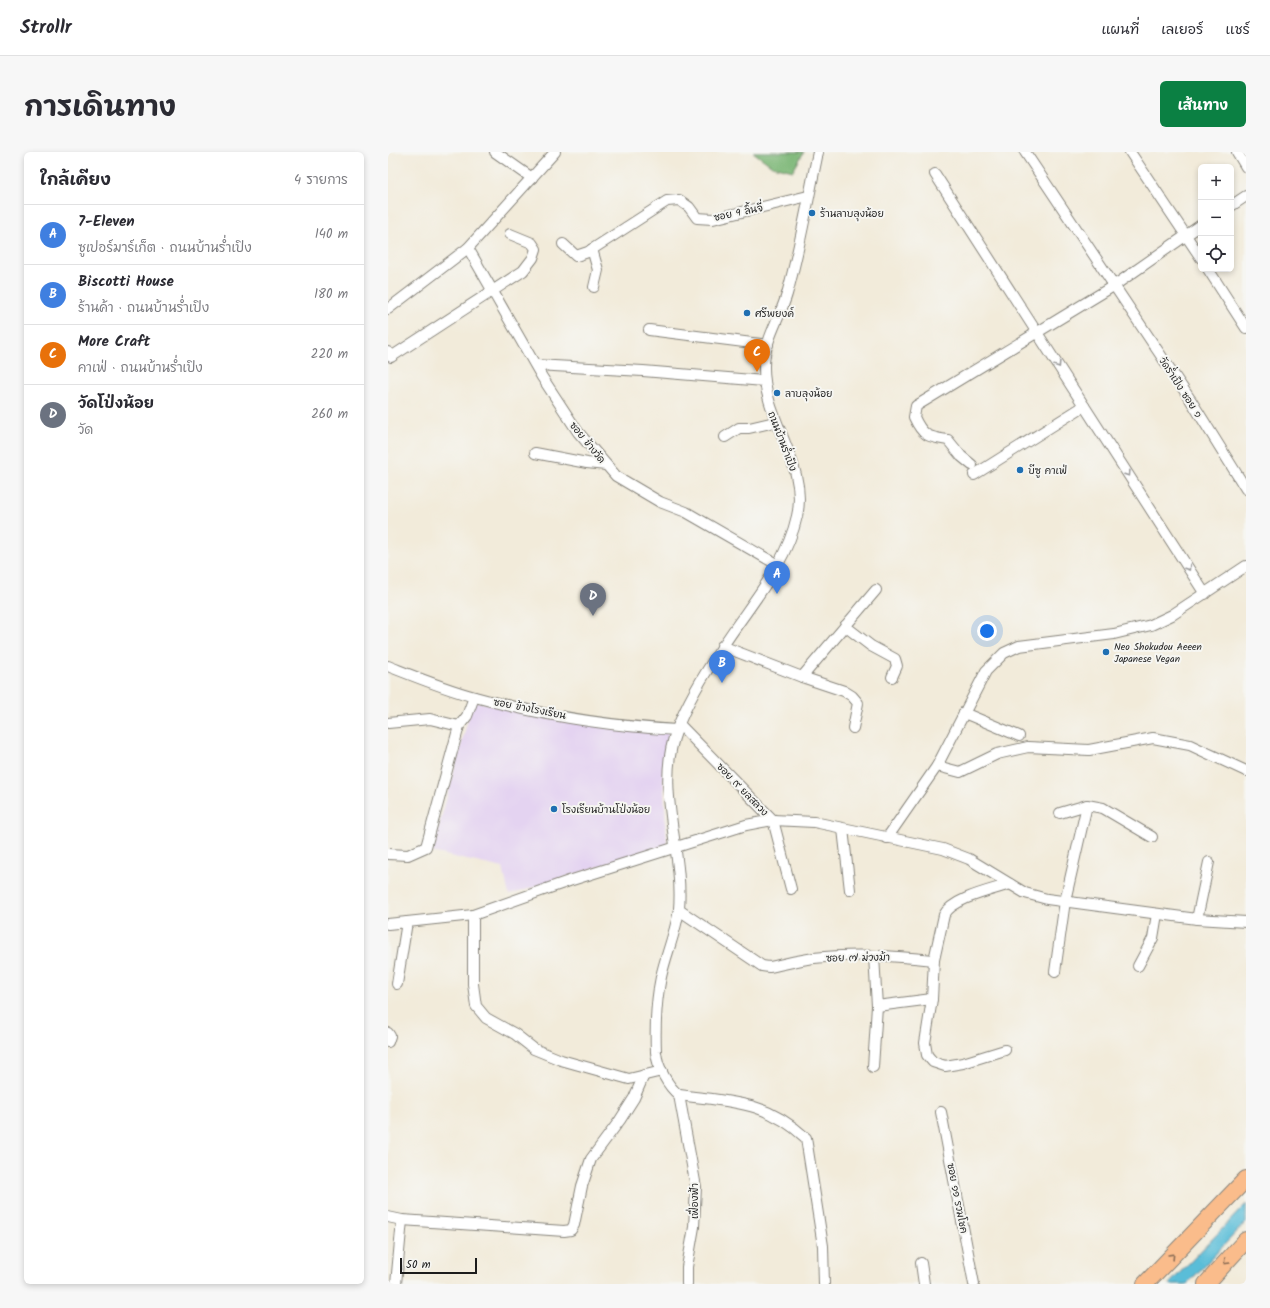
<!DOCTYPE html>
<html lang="th">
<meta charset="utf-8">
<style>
:root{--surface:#fff;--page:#f7f7f7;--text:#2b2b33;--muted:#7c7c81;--line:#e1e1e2;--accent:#0b8043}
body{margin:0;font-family:Kalam,"Playpen Sans Thai",sans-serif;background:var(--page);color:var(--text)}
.controls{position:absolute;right:12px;top:12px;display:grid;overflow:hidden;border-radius:6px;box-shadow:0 2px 6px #0003}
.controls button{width:36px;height:36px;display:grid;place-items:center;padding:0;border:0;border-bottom:1px solid var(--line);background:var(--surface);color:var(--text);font:20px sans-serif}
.scale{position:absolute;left:12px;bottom:10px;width:77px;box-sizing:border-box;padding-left:4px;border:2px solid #1c1c1c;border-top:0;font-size:11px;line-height:14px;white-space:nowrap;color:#1c1c1c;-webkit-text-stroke:3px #f6f6f2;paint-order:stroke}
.you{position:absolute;left:599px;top:479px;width:14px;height:14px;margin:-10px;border:3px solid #fff;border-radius:50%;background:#1a73e8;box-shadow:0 0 0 6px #1a73e833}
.badge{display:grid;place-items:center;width:26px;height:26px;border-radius:50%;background:var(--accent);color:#fff;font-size:13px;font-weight:700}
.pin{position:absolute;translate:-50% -33px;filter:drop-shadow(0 1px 2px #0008)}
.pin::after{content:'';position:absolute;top:21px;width:14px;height:12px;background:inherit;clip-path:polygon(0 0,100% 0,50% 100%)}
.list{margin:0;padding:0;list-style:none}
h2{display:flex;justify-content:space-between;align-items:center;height:52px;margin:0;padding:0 16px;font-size:17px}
h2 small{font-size:13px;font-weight:400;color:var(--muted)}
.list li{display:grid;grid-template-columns:26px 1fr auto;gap:12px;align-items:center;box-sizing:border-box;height:60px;padding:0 16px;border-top:1px solid var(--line)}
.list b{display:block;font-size:15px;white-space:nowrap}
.list p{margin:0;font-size:13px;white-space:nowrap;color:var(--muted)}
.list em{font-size:13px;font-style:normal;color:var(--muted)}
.icon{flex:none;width:22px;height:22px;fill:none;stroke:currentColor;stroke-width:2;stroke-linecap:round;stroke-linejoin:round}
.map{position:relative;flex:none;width:858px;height:1132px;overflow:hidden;border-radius:6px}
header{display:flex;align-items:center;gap:24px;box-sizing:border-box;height:56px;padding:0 20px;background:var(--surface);border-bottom:1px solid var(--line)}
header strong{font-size:19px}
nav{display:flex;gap:22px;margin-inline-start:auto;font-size:14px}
.intro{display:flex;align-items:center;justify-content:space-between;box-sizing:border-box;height:96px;padding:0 24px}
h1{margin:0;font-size:28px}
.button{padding:10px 18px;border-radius:6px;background:var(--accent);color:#fff;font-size:14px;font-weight:700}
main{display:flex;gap:24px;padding:0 24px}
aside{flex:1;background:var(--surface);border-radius:6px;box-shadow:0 2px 6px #0003}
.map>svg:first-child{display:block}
</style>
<header>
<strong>Strollr</strong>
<nav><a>แผนที่</a><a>เลเยอร์</a><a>แชร์</a></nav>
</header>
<div class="intro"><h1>การเดินทาง</h1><a class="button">เส้นทาง</a></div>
<main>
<aside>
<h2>ใกล้เคียง<small>4 รายการ</small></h2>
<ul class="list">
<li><span class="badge" style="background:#3f7fe0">A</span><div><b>7-Eleven</b><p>ซูเปอร์มาร์เก็ต · ถนนบ้านร่ำเปิง</p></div><em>140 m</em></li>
<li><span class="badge" style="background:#3f7fe0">B</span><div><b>Biscotti House</b><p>ร้านค้า · ถนนบ้านร่ำเปิง</p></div><em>180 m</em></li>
<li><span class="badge" style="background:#e8710a">C</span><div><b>More Craft</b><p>คาเฟ่ · ถนนบ้านร่ำเปิง</p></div><em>220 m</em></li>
<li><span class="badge" style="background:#6b7280">D</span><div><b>วัดโป่งน้อย</b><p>วัด</p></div><em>260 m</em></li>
</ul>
</aside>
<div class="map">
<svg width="858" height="1132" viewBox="0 0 858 1132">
<rect width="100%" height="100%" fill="#f6f6f2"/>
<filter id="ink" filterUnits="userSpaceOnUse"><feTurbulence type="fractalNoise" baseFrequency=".025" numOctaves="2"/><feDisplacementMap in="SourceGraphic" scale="8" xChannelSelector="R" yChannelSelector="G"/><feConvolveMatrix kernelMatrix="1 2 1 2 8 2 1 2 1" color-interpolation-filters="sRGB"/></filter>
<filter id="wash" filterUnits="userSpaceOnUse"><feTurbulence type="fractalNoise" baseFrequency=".012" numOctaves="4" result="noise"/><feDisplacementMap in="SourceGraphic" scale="16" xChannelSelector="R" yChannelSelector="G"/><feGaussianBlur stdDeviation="0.9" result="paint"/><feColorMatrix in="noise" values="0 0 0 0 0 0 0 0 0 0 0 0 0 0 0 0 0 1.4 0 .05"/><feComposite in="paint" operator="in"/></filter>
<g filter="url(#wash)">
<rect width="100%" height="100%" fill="#f2ebda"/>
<polygon fill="#e4d3f1" points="85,549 281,581 275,620 279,693 121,743 115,716 44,700"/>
<polygon fill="#7ab674" stroke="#4b6948" points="365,0 416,0 405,19 384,14"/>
<polygon fill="#5abdd8" stroke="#3b6c7a" points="858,1052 858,1070 799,1132 781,1132"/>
</g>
<g filter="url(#ink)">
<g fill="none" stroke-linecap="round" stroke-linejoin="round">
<g stroke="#87847b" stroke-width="12">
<g id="minor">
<polyline points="107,0 144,26"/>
<path d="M 430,0 C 420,48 412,96 399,142 C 392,166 376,189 376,214 C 375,267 421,313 409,364 C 398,414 362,452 335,494 C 318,519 300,548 289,577 C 266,636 296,697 291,757 C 288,780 278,802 273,825 C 268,849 267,875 268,900 C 269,914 280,935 291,943 C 343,950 377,948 418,986 L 435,1094 L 436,1132"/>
<polyline points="637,0 802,247 858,337"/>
<polyline points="742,0 813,106"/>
<polyline points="849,0 858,15"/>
<polyline points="547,22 817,442"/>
<polyline points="843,54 858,44"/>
<polyline points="175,92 188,104 200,100 279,49 291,48 301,55 309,66 325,67 420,44"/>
<polyline points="80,96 154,225 190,280 228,324 272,350 298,360 390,413"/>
<polyline points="204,97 210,118 206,135"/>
<polyline points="820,117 858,176"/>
<polyline points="0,157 80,96 167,0"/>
<polyline points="261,178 380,193"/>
<polyline points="0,200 3,205 135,119 145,106 148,97 144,91 122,82"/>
<polyline points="148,213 255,219 376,229"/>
<polyline points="337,285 351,276 361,276 387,270"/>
<polyline points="147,301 199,311 218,313"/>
<path d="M 584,313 L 573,304 L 560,288 C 541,285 535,285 526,265 L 528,254 L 727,133 L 813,73"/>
<polyline points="586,323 696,254"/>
<polyline points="457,474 483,494 507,507 509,514 504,525"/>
<polyline points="334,494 414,525 488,438"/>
<path d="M 0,514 C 28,525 57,537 87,545 C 152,563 221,574 289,578"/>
<polyline points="414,525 456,539 464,544 470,551 465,576"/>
<polyline points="576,561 631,584"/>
<polyline points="0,571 42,567 71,574"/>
<polyline points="291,572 385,668 403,737"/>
<polyline points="549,614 572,620 609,602 640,595 701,598 765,586 802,593 858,619"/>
<polyline points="672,661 699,653 715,656 764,685"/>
<polyline points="455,677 462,738"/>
<polyline points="499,686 549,614 598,519 616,501 631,494 726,482 763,473 784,463 858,414"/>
<polyline points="0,702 20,703 38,695 71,574 79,564 86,545"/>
<path d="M 291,758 L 374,814 L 381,815 C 396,812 411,808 426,806 C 466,801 507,804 546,808"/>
<polyline points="85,763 85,832 88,854 98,866 127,882 146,897 173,908 241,927 274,919"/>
<polyline points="809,767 821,710"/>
<polyline points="0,772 85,763 181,729 358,673 385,668 426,670 555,697 581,707 637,741 659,747 809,767 858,770"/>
<polyline points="486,804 489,854 544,847"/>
<polyline points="750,814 765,786 769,762"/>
<polyline points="667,820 677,749 699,653"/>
<polyline points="9,832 19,770"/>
<polyline points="0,881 2,884 0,890"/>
<path d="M 617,898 L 575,911 L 557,914 L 545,910 L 539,903 L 537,891 L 544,847 L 546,808 L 556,763 C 565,746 604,738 622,732"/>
<polyline points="485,915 489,854"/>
<polyline points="291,943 308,1035 306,1075 299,1115 299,1132"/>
<polyline points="553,960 586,1132"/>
<polyline points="0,1065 14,1068 176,1079 183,1078 186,1073 194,1034 203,1007 232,968 246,946 256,923"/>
<polyline points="533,1111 536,1132"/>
<polyline points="8,1132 14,1068"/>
</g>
</g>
<g stroke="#87847b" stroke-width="18">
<g id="primary">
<polyline points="757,1132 858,1027"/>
<polyline points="818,1132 858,1088"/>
</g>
</g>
<use href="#minor" stroke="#fff" stroke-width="10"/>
<use href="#primary" stroke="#fabc8b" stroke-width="16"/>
</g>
<defs><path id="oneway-chevron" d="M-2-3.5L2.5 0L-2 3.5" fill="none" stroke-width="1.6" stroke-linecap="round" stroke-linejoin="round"/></defs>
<g stroke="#999">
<use href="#oneway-chevron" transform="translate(670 213) rotate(57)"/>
<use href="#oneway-chevron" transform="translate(740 322) rotate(57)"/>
<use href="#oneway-chevron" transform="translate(800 416) rotate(57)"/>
</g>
<g stroke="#8b6c54">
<use href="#oneway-chevron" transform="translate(784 1104) rotate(-46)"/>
<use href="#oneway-chevron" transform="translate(838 1110) rotate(133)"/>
</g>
</g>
<g fill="#1f6fb2" stroke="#f6f6f2" stroke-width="1.5">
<circle cx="424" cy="61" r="4"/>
<circle cx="359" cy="161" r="4"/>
<circle cx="389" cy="241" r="4"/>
<circle cx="632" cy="318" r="4"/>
<circle cx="718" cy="500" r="4"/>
<circle cx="166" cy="657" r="4"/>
</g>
<g text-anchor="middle" stroke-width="4" stroke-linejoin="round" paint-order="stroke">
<g font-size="10" fill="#1c1c1c" stroke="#f6f6f2">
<text transform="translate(350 60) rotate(-12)" y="4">ซอย 9 ลิ้นจี่</text>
<text transform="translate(793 235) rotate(57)" y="4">วัดร่ำเปิง ซอย ๑</text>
<text transform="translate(395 289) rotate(69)" y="4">ถนนบ้านร่ำเปิง</text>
<text transform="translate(200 290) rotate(51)" y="4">ซอย ข้างวัด</text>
<text transform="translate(142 556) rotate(11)" y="4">ซอย ข้างโรงเรียน</text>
<text transform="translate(355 637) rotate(46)" y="4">ซอย ๙ ยลสลวง</text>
<text transform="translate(470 805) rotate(-1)" y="4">ซอย ๗ ม่วงม้า</text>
<text transform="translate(570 1046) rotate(79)" y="4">ซอย ๑๑ รวมโชค</text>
<text transform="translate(306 1049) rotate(-90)" y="4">เฟื่องฟ้า</text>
</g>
<g font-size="10" fill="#1c1c1c" stroke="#f6f6f2" text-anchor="start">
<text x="432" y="65">ร้านลาบลุงน้อย</text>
<text x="367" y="165">ศรีพยงค์</text>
<text x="397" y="245">ลาบลุงน้อย</text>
<text x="640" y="322">บีซู คาเฟ่</text>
<text x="726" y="498">Neo Shokudou Aeeen<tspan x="726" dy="12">Japanese Vegan</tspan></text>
<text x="174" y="661">โรงเรียนบ้านโป่งน้อย</text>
</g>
</g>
</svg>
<div class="controls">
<button>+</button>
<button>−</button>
<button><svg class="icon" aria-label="locate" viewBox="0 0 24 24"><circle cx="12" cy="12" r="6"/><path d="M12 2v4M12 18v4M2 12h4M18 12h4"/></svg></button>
</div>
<div class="scale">50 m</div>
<div class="you"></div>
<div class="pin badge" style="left:389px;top:442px;background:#3f7fe0">A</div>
<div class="pin badge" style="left:334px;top:531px;background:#3f7fe0">B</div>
<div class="pin badge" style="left:369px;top:220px;background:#e8710a">C</div>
<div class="pin badge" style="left:205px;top:464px;background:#6b7280">D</div>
</div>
</main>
